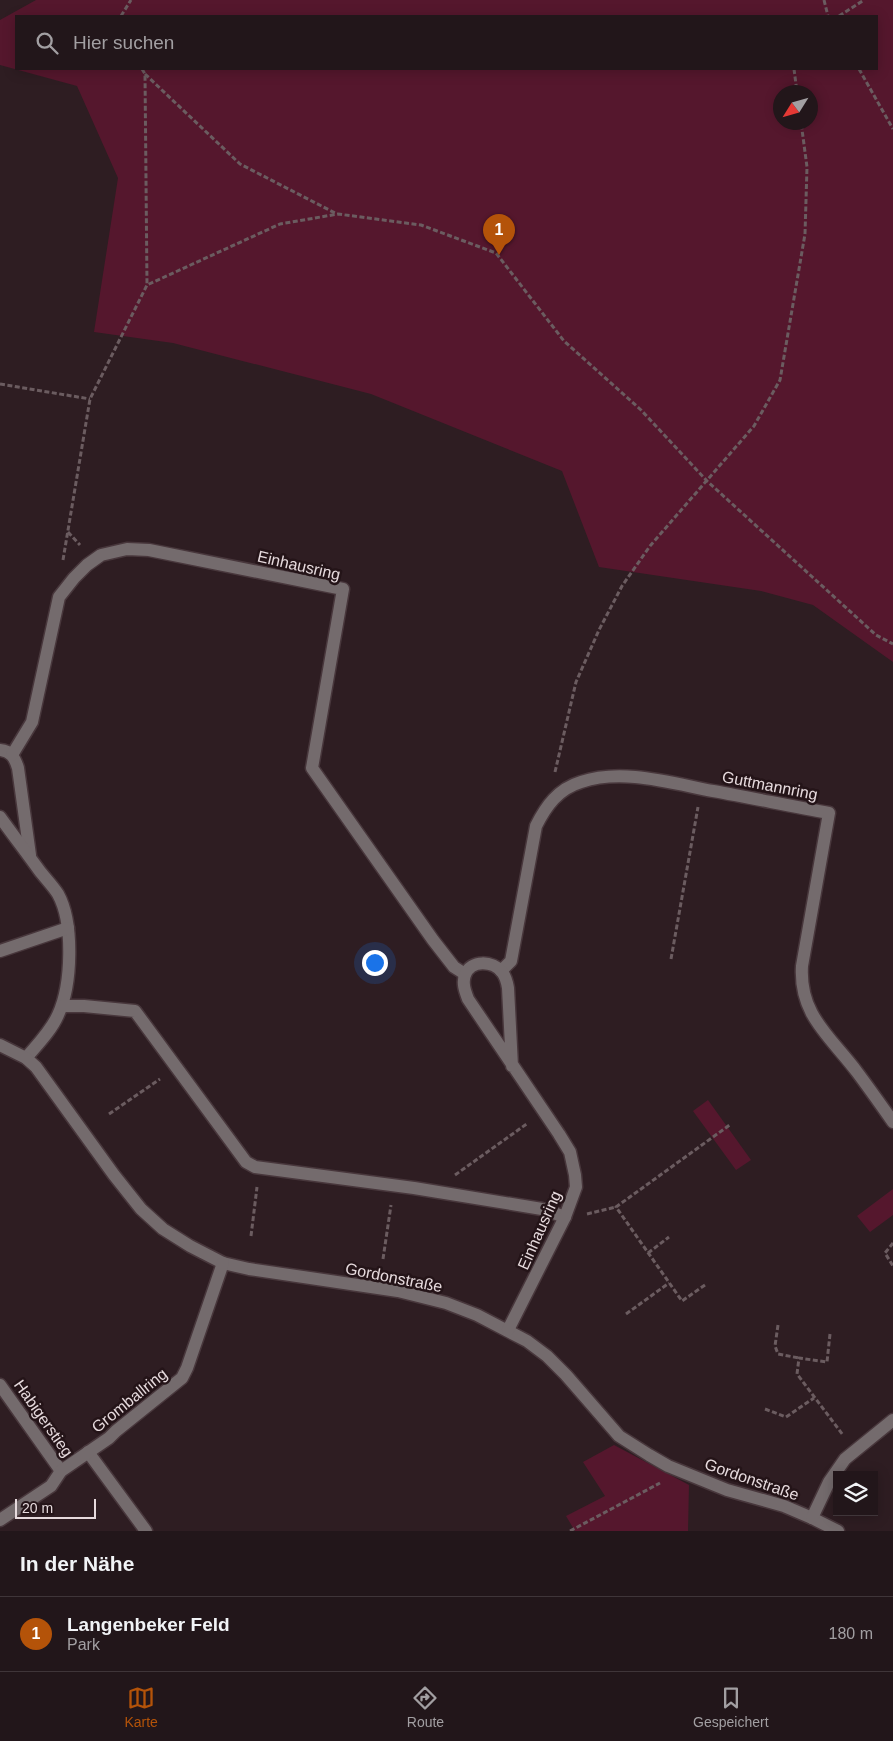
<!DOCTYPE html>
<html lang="de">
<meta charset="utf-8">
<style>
:root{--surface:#22161a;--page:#2a1f23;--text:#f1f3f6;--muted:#a29fa2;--line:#3f3539;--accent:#b45309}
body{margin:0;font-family:Helvetica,sans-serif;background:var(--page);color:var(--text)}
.controls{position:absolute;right:15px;bottom:15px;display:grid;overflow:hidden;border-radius:0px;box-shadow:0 2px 12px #0003}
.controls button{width:45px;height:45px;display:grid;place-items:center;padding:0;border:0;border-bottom:1px solid var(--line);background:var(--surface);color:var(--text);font:25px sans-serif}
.compass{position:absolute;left:773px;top:85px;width:45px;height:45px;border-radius:50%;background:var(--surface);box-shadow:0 2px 12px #0003;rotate:233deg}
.scale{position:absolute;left:15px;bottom:12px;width:81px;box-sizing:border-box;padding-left:5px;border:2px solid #e6dadd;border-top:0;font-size:14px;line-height:18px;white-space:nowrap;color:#e6dadd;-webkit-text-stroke:4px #241418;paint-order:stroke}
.you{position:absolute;left:374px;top:962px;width:18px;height:18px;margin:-12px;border:4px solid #fff;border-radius:50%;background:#1a73e8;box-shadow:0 0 0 8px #1a73e833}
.badge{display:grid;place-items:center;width:32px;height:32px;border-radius:50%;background:var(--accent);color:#fff;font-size:16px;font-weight:700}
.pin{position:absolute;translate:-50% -41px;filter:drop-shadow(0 1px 2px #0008)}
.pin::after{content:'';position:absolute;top:26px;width:18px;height:15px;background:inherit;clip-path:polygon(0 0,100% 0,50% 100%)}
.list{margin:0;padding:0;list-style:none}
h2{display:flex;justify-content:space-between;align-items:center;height:65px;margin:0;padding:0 20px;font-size:21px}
h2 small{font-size:16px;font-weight:400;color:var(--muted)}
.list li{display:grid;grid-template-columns:32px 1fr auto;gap:15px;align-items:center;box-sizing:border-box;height:75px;padding:0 20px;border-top:1px solid var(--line)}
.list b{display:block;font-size:19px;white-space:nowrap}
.list p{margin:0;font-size:16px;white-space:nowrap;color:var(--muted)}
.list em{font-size:16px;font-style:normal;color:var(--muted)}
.icon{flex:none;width:28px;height:28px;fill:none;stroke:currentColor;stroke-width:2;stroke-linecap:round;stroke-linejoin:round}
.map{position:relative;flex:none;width:893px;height:1531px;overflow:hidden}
.search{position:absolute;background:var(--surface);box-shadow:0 2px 12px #0003;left:15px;right:15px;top:15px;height:55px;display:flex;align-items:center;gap:12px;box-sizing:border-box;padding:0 18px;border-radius:0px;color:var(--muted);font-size:19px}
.sheet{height:140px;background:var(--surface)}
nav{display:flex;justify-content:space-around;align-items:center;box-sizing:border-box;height:70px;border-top:1px solid var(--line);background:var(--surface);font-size:14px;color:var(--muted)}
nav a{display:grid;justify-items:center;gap:2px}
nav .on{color:var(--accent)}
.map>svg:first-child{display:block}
</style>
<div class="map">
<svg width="893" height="1531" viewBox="0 0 893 1531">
<rect width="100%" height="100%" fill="#2e1d22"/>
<g fill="#55172d" fill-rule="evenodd">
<path d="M 36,0 L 893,0 L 893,662 L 813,605 L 761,591 L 599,567 L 562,471 L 371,394 L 173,343 L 94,332 L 118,178 L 77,86 L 0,65 L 0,20 ZM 877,16 L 877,69 L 16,69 L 16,16 ZM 810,92 L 810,122 L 780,122 L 780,92 Z"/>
<polygon points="708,1100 751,1160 736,1170 693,1111"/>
<polygon points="893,1189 893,1215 870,1232 857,1216"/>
<polygon points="614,1445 689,1485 688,1531 575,1531 566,1516 605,1496 583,1462"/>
</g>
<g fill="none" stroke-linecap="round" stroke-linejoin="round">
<g stroke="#48373c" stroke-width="15">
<g id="minor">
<path d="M 0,750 C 11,751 15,758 18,768 L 30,855"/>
<polyline points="12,755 32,722 59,597 74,578 87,565 101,555 127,549 149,550 343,589 312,768 433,940 454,967 465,974"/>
<path d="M 0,817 C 13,835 26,852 39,870 C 45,878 53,886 58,894 C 74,923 72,985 58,1015 C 51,1031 37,1045 26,1058"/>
<polyline points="0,951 68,928"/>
<path d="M 501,971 L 511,961 L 536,826 C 546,806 558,789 581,782 C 622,768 671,783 713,791 C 752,798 790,806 829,813 L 802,966 C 799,1015 830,1036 857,1072 C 869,1088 881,1105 893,1122"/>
<polyline points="62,1006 84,1006 135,1011 246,1162 255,1167 414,1188 542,1209 565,1217"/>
<polyline points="0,1045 26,1058 36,1067 114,1175 141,1209 163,1229 190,1246 223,1263 249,1269 398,1291 446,1303 477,1315 527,1341 547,1356 566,1375 619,1436 649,1455 668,1466 727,1490 784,1506 812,1518 838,1531"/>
<path d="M 508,1330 L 565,1217 L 576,1187 L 575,1175 L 570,1152 L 559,1134 L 468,999 C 465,991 462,983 465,975 C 471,959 493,961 502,972 C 506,977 507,982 508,988 L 512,1066"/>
<polyline points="0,1385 61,1471"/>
<polyline points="88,1452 146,1531"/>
<polyline points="812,1518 829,1482 845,1459 893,1420"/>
<polyline points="0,1520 51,1486 61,1471 109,1438 116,1431 182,1378 187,1368 223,1263"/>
</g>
</g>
<g stroke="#6b5c60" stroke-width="3" stroke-dasharray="5 2.5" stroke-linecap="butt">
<polyline points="824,0 828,16"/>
<polyline points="121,16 131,0"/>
<polyline points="839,16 864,0"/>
<polyline points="142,69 145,74 147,285"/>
<polyline points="794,69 797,92"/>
<polyline points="859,69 893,129"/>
<polyline points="145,74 240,164 337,214"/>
<polyline points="0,384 90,399"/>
<polyline points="68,532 80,545"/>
<polyline points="63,560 90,399 147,285 280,224 338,214 421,225 496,253 564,341 641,410 707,481 876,635 893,644"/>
<polyline points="555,772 576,682 599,630 622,586 650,546 754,426 780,380 805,234 807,167 801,122"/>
<polyline points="671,959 698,807"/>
<polyline points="109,1114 160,1079"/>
<polyline points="455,1175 528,1123"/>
<polyline points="587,1214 616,1207"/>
<polyline points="251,1236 257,1187"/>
<polyline points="893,1243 885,1253 893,1266"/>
<polyline points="648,1253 669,1237"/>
<polyline points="383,1259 391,1205"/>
<polyline points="705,1285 682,1301 616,1207 731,1124"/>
<polyline points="626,1314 669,1283"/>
<polyline points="778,1325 775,1346 778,1354 799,1358"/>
<polyline points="830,1334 827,1362 799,1358 797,1374 843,1435"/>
<polyline points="765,1409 786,1417 814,1398"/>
<polyline points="570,1531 660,1483"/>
</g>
<use href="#minor" stroke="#746b6d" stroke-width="12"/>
</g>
<g text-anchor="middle" stroke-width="5" stroke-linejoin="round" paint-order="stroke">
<g font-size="16" fill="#e6dadd" stroke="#241418">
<text transform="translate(299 565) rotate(13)" y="6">Einhausring</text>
<text transform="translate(770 785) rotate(11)" y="6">Guttmannring</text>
<text transform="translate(539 1230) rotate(-66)" y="6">Einhausring</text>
<text transform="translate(394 1277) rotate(11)" y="6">Gordonstraße</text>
<text transform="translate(129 1400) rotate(-39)" y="6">Gromballring</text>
<text transform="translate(44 1418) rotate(55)" y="6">Habigerstieg</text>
<text transform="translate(752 1479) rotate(19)" y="6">Gordonstraße</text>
</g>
</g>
</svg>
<div class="controls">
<button><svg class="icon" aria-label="layers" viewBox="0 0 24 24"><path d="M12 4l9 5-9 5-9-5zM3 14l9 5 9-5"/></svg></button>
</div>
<svg class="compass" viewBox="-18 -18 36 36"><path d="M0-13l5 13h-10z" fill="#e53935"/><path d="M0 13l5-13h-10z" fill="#a29fa2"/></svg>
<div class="scale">20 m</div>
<div class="you"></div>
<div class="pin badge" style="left:499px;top:255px">1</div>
<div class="search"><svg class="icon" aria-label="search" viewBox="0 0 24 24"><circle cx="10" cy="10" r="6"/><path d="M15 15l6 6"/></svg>Hier suchen</div>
</div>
<section class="sheet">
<h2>In der Nähe<small></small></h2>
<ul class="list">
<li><span class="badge">1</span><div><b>Langenbeker Feld</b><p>Park</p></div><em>180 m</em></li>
</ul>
</section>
<nav>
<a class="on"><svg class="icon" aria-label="map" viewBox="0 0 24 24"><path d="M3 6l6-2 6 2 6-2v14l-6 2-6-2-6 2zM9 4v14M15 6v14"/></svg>Karte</a>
<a><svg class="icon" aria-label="directions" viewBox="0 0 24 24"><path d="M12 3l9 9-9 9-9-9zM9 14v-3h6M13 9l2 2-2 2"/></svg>Route</a>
<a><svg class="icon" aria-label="saved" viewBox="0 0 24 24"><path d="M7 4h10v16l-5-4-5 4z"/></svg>Gespeichert</a>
</nav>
